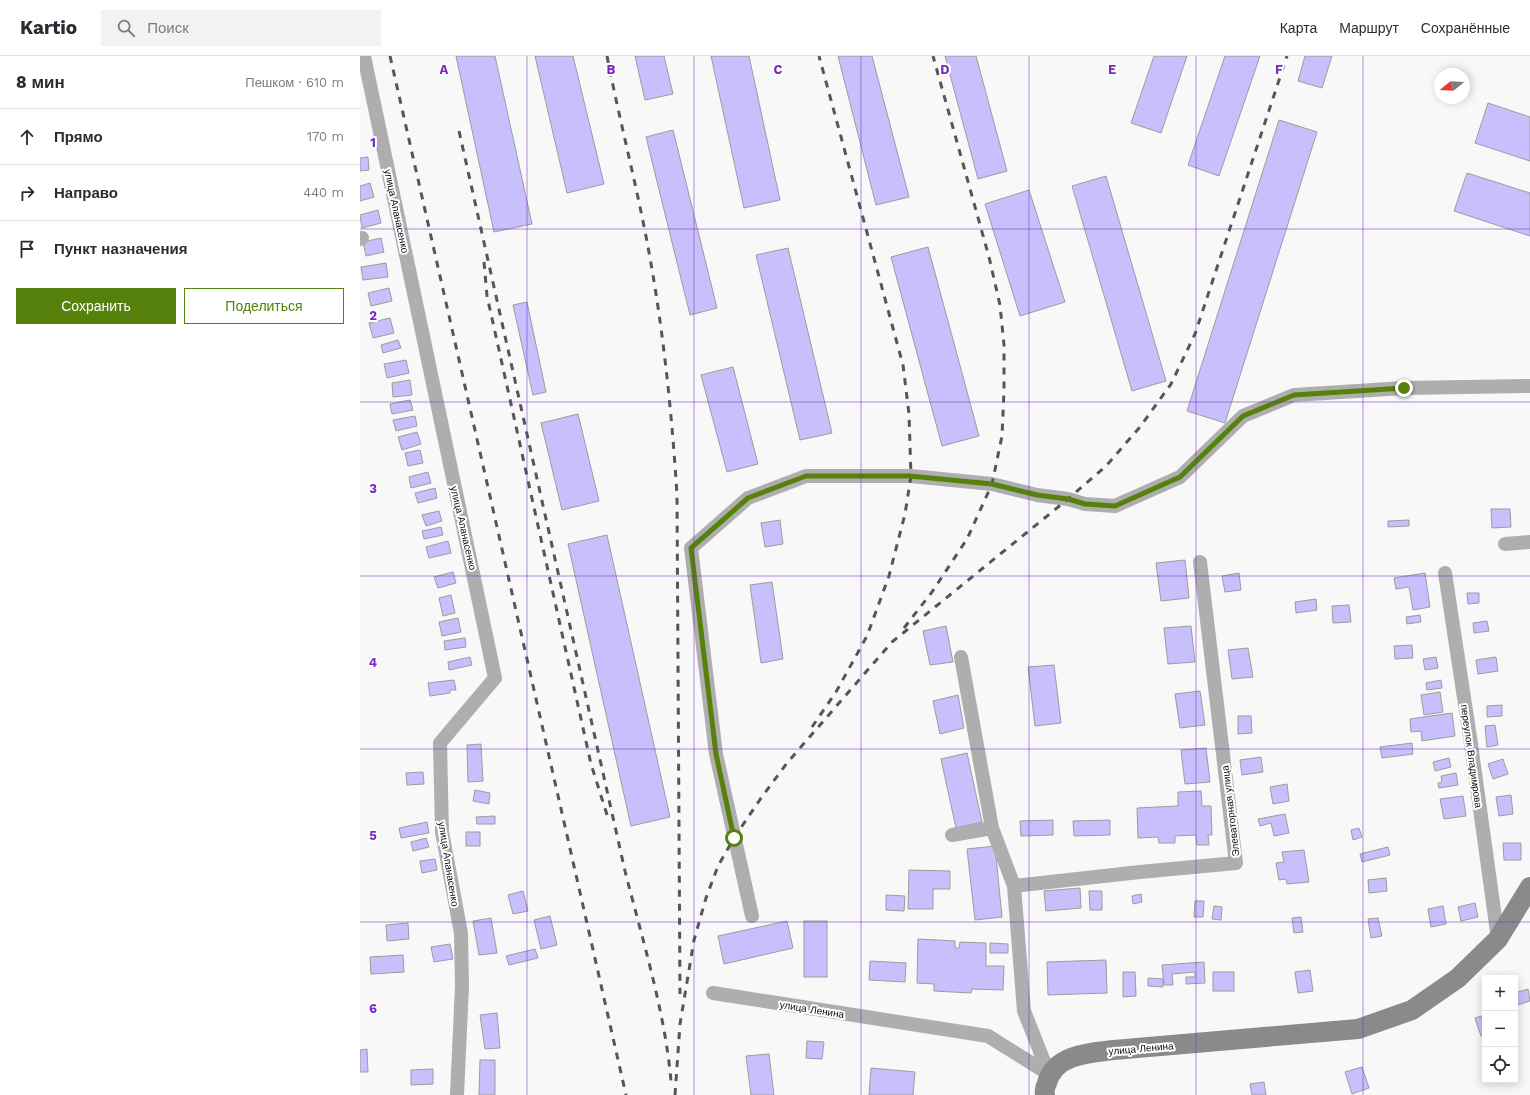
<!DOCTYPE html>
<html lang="ru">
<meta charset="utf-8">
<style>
:root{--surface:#fff;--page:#f2f2f3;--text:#2b2b33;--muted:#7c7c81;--line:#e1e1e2;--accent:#55810c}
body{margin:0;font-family:"Work Sans",sans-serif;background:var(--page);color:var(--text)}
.controls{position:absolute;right:12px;bottom:12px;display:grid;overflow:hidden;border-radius:0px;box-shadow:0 2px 10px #0003}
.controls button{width:36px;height:36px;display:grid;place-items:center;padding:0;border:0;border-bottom:1px solid var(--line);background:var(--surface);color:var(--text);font:20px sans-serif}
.compass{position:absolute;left:1074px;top:12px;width:36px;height:36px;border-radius:50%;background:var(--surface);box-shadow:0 2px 10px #0003;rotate:252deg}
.stop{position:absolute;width:12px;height:12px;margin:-9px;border:3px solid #55810c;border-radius:50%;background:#fff}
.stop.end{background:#55810c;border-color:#fff;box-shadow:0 1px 4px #0008}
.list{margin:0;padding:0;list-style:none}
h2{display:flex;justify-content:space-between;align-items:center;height:52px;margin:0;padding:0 16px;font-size:17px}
h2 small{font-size:13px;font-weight:400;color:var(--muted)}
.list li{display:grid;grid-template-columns:26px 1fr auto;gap:12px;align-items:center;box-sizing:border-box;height:56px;padding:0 16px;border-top:1px solid var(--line)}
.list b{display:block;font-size:15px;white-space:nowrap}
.list em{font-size:13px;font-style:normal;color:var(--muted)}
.actions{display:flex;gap:8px;padding:12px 16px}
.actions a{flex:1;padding:9px 0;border:1px solid var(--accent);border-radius:0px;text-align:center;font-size:14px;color:var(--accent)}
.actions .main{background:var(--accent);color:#fff}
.icon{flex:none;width:22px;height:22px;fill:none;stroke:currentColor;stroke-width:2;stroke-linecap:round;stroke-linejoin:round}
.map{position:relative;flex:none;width:1170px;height:1039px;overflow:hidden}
header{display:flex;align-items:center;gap:24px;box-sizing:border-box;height:56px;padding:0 20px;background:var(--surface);border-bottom:1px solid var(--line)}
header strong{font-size:19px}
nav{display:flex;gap:22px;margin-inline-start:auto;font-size:14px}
.search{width:280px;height:36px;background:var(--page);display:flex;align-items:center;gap:10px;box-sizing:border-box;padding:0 14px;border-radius:0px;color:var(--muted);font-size:15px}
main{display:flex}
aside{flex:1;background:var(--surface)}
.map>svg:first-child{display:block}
</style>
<header>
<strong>Kartio</strong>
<div class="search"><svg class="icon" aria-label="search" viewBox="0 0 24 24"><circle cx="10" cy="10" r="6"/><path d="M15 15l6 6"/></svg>Поиск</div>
<nav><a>Карта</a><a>Маршрут</a><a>Сохранённые</a></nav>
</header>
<main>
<aside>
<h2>8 мин<small>Пешком · 610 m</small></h2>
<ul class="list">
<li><svg class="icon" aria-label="ahead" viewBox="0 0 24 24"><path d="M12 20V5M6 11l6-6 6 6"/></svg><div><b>Прямо</b></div><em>170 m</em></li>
<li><svg class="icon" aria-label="right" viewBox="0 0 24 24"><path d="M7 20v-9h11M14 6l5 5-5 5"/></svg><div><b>Направо</b></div><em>440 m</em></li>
<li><svg class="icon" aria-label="arrive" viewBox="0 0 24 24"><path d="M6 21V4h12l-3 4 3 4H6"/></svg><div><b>Пункт назначения</b></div></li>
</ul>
<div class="actions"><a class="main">Сохранить</a><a>Поделиться</a></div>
</aside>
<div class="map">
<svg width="1170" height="1039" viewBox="0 0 1170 1039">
<rect width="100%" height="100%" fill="#f8f8f9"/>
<g fill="#c7c0fd" stroke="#9c9c9d">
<polygon points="96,0 135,0 172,168 134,176"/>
<polygon points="175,0 213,0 244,128 207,137"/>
<polygon points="275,0 304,0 313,38 285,44"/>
<polygon points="351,0 389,0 420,144 384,152"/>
<polygon points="478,0 512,0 549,141 516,149"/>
<polygon points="585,0 616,0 647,115 618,123"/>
<polygon points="794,0 827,0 801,77 771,67"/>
<polygon points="865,0 900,0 859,120 828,109"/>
<polygon points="945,0 972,0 962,32 938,25"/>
<polygon points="1128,47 1170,61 1170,105 1115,87"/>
<polygon points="919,64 957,76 865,367 827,355"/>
<polygon points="313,74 357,252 330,259 286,81"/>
<polygon points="8,101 9,114 0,115 0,102"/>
<polygon points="1107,117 1170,137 1170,180 1094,155"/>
<polygon points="746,120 806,325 772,335 712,130"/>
<polygon points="10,127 14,141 0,145 0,130"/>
<polygon points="669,134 705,246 660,260 625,148"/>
<polygon points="18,154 21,167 2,172 0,159"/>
<polygon points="21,182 24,196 6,200 3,186"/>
<polygon points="568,191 619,380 582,390 531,201"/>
<polygon points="428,192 472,377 440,384 396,199"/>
<polygon points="26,207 28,221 3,224 1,211"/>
<polygon points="29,232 32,245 11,250 8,237"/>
<polygon points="167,246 186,336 173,339 153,249"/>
<polygon points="30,262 34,277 13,282 9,267"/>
<polygon points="38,284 41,292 23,297 21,289"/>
<polygon points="46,304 49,317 27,322 24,308"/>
<polygon points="373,311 398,408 367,416 341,319"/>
<polygon points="50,324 52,339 33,341 32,327"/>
<polygon points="50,344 53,354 32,358 30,348"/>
<polygon points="218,358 239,445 202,454 181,367"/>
<polygon points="55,360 57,370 36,375 33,364"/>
<polygon points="57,376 61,388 42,394 38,381"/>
<polygon points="60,394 63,407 48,410 45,397"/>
<polygon points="68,416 71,427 51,432 49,421"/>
<polygon points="75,432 77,442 58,447 55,437"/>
<polygon points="1131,453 1150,453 1151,471 1132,472"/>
<polygon points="79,455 82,465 66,470 62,459"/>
<polygon points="420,464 423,488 405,491 401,467"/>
<polygon points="1049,464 1049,470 1028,471 1028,465"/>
<polygon points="81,471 83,479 64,483 62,475"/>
<polygon points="247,479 310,761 271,770 208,488"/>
<polygon points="88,485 91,497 69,502 66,491"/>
<polygon points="825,504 829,542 801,545 796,507"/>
<polygon points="93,516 96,527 78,532 74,521"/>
<polygon points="879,517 881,534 865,536 862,520"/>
<polygon points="1065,517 1070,551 1053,554 1049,531 1036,533 1034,522"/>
<polygon points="412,526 423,603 401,607 390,529"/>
<polygon points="1107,537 1119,537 1119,547 1108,548"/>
<polygon points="91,539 95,557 83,560 79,542"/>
<polygon points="956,543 957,554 936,557 935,546"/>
<polygon points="989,549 991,566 973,567 972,550"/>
<polygon points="1060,559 1061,566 1047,568 1046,561"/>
<polygon points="98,562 101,576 82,580 79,566"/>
<polygon points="1127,565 1129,575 1114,577 1113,567"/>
<polygon points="586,570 593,606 570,609 563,575"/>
<polygon points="831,570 835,606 808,608 804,572"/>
<polygon points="105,582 106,591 85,594 84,585"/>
<polygon points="1052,589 1053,602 1035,603 1034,590"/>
<polygon points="888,592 893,621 872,623 868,594"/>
<polygon points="110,601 112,609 89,614 88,606"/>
<polygon points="1076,601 1078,612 1065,614 1063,603"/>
<polygon points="1136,601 1138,615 1118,618 1116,604"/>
<polygon points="694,609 701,667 675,670 668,611"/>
<polygon points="94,624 96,634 90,634 90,637 70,640 68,627"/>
<polygon points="1081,624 1082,632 1067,634 1066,627"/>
<polygon points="840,635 845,669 820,672 815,638"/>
<polygon points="1080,636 1083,656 1064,659 1061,639"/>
<polygon points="598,639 604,672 580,678 573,645"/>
<polygon points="1142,649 1142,660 1127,661 1127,650"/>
<polygon points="1092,657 1095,680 1062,685 1061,675 1051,676 1050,663"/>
<polygon points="878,660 891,660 892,677 878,678"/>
<polygon points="1135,669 1138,689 1127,691 1125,670"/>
<polygon points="1052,687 1053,698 1022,702 1020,691"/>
<polygon points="121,688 123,725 108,726 107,689"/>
<polygon points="846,692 850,726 825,728 821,694"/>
<polygon points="607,697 622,766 596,772 581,703"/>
<polygon points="901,701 903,716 882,719 880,704"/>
<polygon points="1089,702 1091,711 1075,715 1073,706"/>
<polygon points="1143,703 1148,718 1133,723 1128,708"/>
<polygon points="63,716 64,728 47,729 46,717"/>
<polygon points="1096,717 1098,729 1079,732 1078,727 1082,726 1081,720"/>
<polygon points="927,728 929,745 913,748 910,731"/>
<polygon points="115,734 130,737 129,748 113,745"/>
<polygon points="841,735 842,750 851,750 852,779 848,779 849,789 837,789 836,779 815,780 815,787 799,787 798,781 778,782 777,752 818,750 818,736"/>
<polygon points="1151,739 1153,758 1139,760 1136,741"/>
<polygon points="1103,740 1106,760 1084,763 1080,743"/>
<polygon points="925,758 929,777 914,780 911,767 900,770 898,763"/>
<polygon points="135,760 135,768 117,768 116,761"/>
<polygon points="693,764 693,779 661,780 660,765"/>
<polygon points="750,764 750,779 714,780 713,765"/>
<polygon points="67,766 69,777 41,782 39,772"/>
<polygon points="999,772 1002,781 993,784 991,774"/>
<rect x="106" y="776" width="14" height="14"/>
<polygon points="66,782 69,791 53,795 51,786"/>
<polygon points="1143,787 1161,787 1161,804 1144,804"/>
<polygon points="635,790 642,861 615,864 607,793"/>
<polygon points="1028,791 1030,799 1002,806 1000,798"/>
<polygon points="944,794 949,826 927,828 926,823 919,824 916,807 924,806 922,796"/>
<polygon points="75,803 77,814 62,817 60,805"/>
<polygon points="549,814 590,815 590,833 573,833 573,853 548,853"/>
<polygon points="1026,822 1027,835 1009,837 1008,824"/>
<polygon points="720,832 721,852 686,855 684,835"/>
<polygon points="163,835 168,855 153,858 148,839"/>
<polygon points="729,835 742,835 742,854 730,854"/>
<polygon points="781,838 782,846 773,848 772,840"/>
<polygon points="526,839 545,840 544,855 526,854"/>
<polygon points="835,845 844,845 843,861 834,861"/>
<polygon points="1115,847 1118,861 1101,865 1098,851"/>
<polygon points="854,850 862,851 861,864 852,863"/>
<polygon points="1083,850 1086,868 1071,871 1068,853"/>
<polygon points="190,860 197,889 181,893 174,864"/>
<polygon points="941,861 943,876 934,877 932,862"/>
<polygon points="131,862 137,897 119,899 113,865"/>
<polygon points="1018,862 1022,880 1011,882 1008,863"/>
<polygon points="427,865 433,892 364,908 358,880"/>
<rect x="444" y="865" width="23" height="56"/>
<polygon points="48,867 49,883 27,885 26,869"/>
<polygon points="558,883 595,885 595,892 599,892 600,886 626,887 626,910 644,910 643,934 612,933 611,937 574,935 574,928 557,927"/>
<polygon points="630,887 648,888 648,897 630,897"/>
<polygon points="90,888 93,903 74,906 71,891"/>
<polygon points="175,893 178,902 149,909 146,900"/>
<polygon points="43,899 44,916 11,918 10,901"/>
<polygon points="746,904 747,937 688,939 687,906"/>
<polygon points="510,905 546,907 545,926 509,924"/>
<polygon points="844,906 845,927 826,928 826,921 835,921 835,916 812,918 813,929 804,929 802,909"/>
<polygon points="950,914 953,935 938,937 935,916"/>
<polygon points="763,916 775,916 776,940 763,941"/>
<rect x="853" y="916" width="21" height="19"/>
<polygon points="788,922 803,923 803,931 788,930"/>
<polygon points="1168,933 1170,945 1158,949 1155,937"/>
<polygon points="137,957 140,992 125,993 120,959"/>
<polygon points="1125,959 1125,979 1121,980 1115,962"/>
<polygon points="447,985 464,986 462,1003 446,1002"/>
<polygon points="7,993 8,1016 0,1016 0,994"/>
<polygon points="409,998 414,1039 391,1039 386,1000"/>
<polygon points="120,1004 135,1004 135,1039 119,1039"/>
<polygon points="1002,1011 1009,1032 992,1038 985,1016"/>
<polygon points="511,1012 555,1016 553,1039 509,1039"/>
<polygon points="73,1013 73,1028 51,1029 51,1014"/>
<polygon points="904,1026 906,1039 892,1039 890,1028"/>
</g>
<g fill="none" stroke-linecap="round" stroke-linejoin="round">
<g stroke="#afaeae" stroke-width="14">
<polyline points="4,0 135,622 80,687 82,776 101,877 102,930 97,1039"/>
<polyline points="0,183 2,182"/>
<polyline points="1145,488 1170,486"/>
<polyline points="1085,517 1110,681 1138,883"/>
<polyline points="601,601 632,772"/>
<polyline points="592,779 632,772 654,830 664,955 689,1018"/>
<polyline points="654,830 780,816 876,807 840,506"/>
<polyline points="392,860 356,698 331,492 388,442 446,420 551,420 632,428 677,439 708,443 725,448 755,450 820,421 883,360 934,339 1044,332 1170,330"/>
<polyline points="353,937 628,980 689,1018"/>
</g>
<path stroke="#8b8a8a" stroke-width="20" d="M 685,1039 C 684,1034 685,1031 687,1027 C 695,998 729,997 754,994 L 998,973 L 1052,954 L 1098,922 L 1138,883 L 1170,831"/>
<g stroke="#565657" stroke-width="3" stroke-dasharray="7 7" stroke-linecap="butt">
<polyline points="30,0 266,1039"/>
<path d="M 247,0 C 260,67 278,134 290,202 C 304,280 312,360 317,439 L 320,938"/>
<path d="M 99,75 L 265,815 C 282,882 305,956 311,1025"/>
<polyline points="124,206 127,240 231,708 248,762"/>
<polyline points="544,572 572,536 607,483 632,428 642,380 644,335 644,289 640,249 629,201 573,0"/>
<polyline points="452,671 476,636 507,580 529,520 545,458 551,420 549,358 543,309 459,0"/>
<polyline points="315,1039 320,968 334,884 346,842 358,810 374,782 401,742 427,707 532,586 708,443 746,410 780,371 811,328 835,278 927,0"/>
</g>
</g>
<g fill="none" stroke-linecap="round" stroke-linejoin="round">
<polyline stroke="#55810c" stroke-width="5" points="374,782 356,698 331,492 388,442 446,420 550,420 632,428 677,439 708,443 725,448 755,450 820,421 883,360 934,339 1044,332"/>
</g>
<path fill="none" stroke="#7b2cbf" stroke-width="1" stroke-opacity="0.55" d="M 167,0 L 167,1039M 334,0 L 334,1039M 501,0 L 501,1039M 669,0 L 669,1039M 836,0 L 836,1039M 1003,0 L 1003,1039M 0,173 L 1170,173M 0,346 L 1170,346M 0,520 L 1170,520M 0,693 L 1170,693M 0,866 L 1170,866"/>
<g text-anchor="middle" stroke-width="4" stroke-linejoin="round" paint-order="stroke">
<g font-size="10" fill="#0c0c0d" stroke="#fff">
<text transform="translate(37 155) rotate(78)" y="4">улица Апанасенко</text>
<text transform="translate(104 472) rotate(77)" y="4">улица Апанасенко</text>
<text transform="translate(1112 700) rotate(82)" y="4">переулок Владимрова</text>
<text transform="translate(870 755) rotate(-97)" y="4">Элеваторная улица</text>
<text transform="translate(89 808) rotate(81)" y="4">улица Апанасенко</text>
<text transform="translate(452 953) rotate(9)" y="4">улица Ленина</text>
<text transform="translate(781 992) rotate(-5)" y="4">улица Ленина</text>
</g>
</g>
<g font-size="13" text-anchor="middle" font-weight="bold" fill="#7b2cbf" stroke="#fff" stroke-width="4" stroke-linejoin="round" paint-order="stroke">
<text x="84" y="18">A</text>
<text x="251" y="18">B</text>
<text x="418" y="18">C</text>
<text x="585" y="18">D</text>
<text x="752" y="18">E</text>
<text x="919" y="18">F</text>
<text x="13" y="91">1</text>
<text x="13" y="264">2</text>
<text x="13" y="437">3</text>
<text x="13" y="611">4</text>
<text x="13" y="784">5</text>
<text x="13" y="957">6</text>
</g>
</svg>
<div class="controls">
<button>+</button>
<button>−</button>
<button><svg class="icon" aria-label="locate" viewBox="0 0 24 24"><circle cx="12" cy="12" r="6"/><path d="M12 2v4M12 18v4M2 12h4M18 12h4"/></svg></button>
</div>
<svg class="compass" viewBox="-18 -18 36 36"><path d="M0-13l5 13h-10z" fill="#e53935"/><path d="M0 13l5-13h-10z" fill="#7c7c81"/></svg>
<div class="stop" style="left:374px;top:782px"></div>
<div class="stop end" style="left:1044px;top:332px"></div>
</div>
</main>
